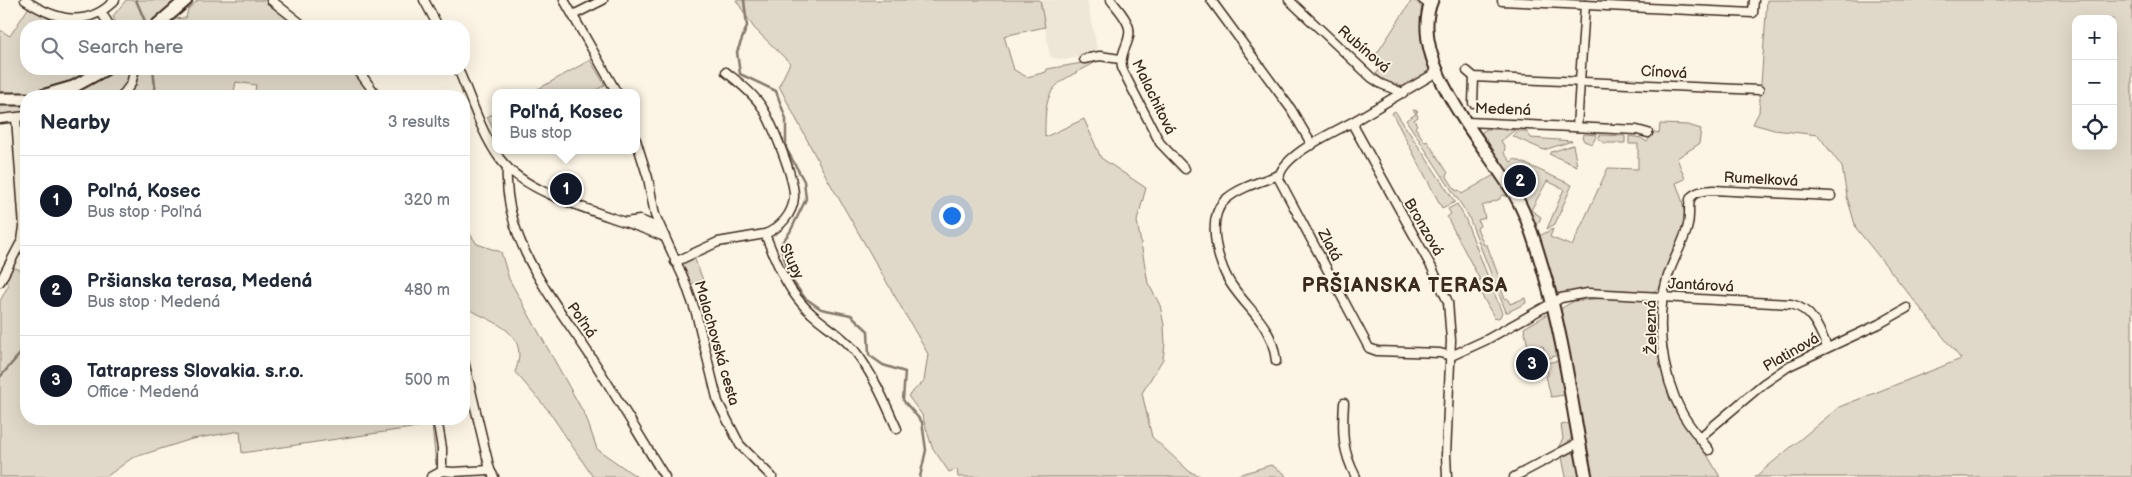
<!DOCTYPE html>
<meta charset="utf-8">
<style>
:root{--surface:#fff;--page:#f2f2f3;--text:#1f2937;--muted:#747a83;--line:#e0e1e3;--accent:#111827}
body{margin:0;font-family:"Balsamiq Sans",sans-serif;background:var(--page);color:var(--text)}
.controls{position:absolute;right:15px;top:15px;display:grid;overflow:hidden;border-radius:10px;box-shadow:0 5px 20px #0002}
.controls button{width:45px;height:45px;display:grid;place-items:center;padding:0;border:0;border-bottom:1px solid var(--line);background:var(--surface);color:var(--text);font:25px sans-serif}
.you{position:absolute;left:951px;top:215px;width:18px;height:18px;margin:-12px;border:4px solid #fff;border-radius:50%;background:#1a73e8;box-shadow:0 0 0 8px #1a73e833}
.badge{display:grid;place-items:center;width:32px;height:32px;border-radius:50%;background:var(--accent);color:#fff;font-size:16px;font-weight:700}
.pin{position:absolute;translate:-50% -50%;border:2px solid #fff;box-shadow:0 1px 5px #0006}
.popup{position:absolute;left:492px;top:89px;width:148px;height:65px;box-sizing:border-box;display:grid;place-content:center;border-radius:10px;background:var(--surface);filter:drop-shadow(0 1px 4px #0005);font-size:16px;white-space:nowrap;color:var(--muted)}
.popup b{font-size:19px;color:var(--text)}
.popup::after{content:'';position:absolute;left:50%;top:100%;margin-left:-10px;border:10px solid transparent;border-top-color:var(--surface)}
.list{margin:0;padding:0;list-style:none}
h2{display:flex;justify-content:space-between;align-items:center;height:65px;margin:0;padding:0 20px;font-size:21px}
h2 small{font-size:16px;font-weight:400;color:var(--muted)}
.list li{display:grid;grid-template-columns:32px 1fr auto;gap:15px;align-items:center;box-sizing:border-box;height:90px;padding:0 20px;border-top:1px solid var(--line)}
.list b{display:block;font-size:19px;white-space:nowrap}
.list p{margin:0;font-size:16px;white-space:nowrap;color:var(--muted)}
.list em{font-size:16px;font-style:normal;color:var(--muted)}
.icon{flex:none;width:28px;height:28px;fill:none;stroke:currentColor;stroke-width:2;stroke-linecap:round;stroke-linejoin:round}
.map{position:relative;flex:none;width:2132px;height:477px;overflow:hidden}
.search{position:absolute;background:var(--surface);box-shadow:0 5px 20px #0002;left:20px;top:20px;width:450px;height:55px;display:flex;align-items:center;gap:12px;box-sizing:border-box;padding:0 18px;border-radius:20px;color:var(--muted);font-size:19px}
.panel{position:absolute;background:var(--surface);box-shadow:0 5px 20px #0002;left:20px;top:90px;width:450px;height:335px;border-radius:20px}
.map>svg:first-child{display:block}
</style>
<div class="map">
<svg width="2132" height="477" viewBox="0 0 2132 477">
<rect width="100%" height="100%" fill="#fcf5e5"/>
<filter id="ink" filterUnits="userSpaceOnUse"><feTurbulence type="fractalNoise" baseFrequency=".02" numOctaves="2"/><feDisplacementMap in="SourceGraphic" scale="10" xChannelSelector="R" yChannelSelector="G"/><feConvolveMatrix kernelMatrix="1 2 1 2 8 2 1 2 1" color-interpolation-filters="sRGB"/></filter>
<g filter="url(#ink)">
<polygon fill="#eee6d6" points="1040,0 1087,0 1098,53 1065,60 1050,57"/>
<g fill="#e0d8c8" stroke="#8e8173" fill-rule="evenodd">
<polygon points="126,0 178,0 145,26 117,26 113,16"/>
<polygon points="198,0 266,0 297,26 163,26 173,19 186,18 188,9"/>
<path d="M 736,0 L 1040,0 L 1045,27 L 1004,36 L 1014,70 L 1027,77 L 1046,72 L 1047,69 L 1100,60 C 1055,85 1044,81 1045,137 L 1084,119 L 1101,158 L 1146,188 L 1137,221 L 1148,283 L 1160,305 L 1164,325 L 1165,344 L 1163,359 L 1142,393 L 1152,437 L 1190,472 L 1203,477 L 958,477 L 957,469 L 949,472 L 932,447 L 922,415 L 908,396 L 924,381 L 928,354 L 827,178 L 779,86 L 790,63 L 754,28 Z"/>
<path d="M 1412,0 C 1429,5 1421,26 1422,39 C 1423,49 1427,58 1431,66 L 1425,75 L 1404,87 L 1384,81 L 1376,74 L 1380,69 L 1372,61 Z"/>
<path d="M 1767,0 L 2132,0 L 2132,477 L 1755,477 L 1839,407 L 1961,359 L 1856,228 L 1847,197 L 1842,167 L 1818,135 L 1774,130 L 1753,124 L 1759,112 ZM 2076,19 L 2113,19 L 2113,146 L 2076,146 Z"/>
<path d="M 29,7 L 61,26 L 26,26 L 26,69 L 97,69 C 61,87 41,95 0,94 L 0,30 L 10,36 Z"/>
<polygon points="590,60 605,85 591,93 531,93"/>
<path d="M 114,69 L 131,69 C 129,81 124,91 112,96 L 61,96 C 80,89 98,82 114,69 Z"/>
<polygon points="139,69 351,69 372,96 254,96 256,85 236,82 233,96 128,96 136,84"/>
<polygon points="0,104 26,104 26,113 0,116"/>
<polygon points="1413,110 1418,111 1416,112 1418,117 1414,120 1417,125 1415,127 1425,142 1427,141 1448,173 1446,175 1456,191 1459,190 1462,194 1494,175 1498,177 1510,197 1503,195 1500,197 1500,199 1482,206 1485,218 1478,220 1480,226 1477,228 1484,245 1487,245 1500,280 1498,281 1505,299 1507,298 1510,304 1525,298 1526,303 1508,312 1506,312 1468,215 1406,120 1416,114"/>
<polygon points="1395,111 1455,202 1442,208 1392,113"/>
<polygon points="496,112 496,135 487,117"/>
<polygon points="1660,124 1688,125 1701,129 1699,144 1677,158 1685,179 1676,183 1682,200 1685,215 1683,229 1669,260 1661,286 1655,291 1650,292 1590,289 1562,294 1556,292 1539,236 1553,229 1550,237 1572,246 1608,168 1638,169 1638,144 1629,144 1629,136 1641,138 1647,142 1654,132 1659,133"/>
<polygon points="1487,129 1515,130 1501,141 1505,147 1504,153 1511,162 1515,159 1572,185 1555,224 1547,229 1564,189 1547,181 1531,210 1541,217 1539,222 1535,225 1519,186 1482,136 1482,132"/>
<polygon points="1518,131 1526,131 1531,138 1572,141 1544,150 1512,136"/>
<polygon points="1584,134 1597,135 1592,144 1584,141 1582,137"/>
<polygon points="1600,135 1625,136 1625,143 1604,143 1598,139"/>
<polygon points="1573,145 1577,166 1549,154 1551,152"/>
<polygon points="1457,204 1465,218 1502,313 1500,317 1495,319 1475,283 1480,280 1447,217 1451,214 1448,209"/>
<path d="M 464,225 L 477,244 L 501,252 L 509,279 L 586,417 L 597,449 L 637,477 L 593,477 L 548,410 L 515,372 C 531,332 494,323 466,308 L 464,309 Z"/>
<polygon points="694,257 703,280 691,284 682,263"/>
<path d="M 13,267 L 20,270 L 26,276 L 26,419 L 434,419 C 437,432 441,452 436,465 L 432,425 L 242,453 L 240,431 L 192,439 L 132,458 L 106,477 L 0,477 L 0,301 L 9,284 L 6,281 Z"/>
<polygon points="1603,298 1657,301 1657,335 1661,366 1670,397 1683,423 1705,451 1720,477 1591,477 1560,312 1562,308 1574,301"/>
<polygon points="1548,314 1550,316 1558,355 1546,359 1543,346 1528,347 1524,328"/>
<polygon points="1556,361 1562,364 1565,395 1551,397 1546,376 1548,375 1546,363"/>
<path d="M 1571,423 C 1574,440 1572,440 1557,449 L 1563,439 L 1561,425 Z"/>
<polygon points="1572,453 1578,456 1582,477 1566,477 1562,457"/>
<polygon points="1271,465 1284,473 1286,477 1231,477"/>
</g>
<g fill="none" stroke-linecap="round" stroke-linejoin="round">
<g stroke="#85796b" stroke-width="2.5">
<polyline points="136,0 147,26"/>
<polyline points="744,0 747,26 737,52 740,74 776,91 786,119 786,148 804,181 806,199 790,232 780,245 791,279 805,298 821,309 851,315 868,331 869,355 883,365 905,372 903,400 922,422 926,450 920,477"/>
<polyline points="153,69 156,96"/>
<polyline points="0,377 26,347"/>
</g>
<g stroke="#3b2a1e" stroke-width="11">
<g id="street">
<path d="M 25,0 C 55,20 87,29 115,0"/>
<polyline points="271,0 304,26"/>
<polyline points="424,0 438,26"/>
<polyline points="564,0 617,93"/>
<path d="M 1111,0 C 1117,8 1127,18 1129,28 C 1132,43 1117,53 1123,71 L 1160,143 L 1185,169"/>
<polyline points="1211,0 1291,109 1312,145"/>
<polyline points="1289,0 1372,78 1381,84 1403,93"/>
<polyline points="1423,0 1430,5"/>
<polyline points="1502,1 1753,13 1754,0"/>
<polyline points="101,12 110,26"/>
<polyline points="573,15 603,0"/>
<polyline points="1084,59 1100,56 1120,59"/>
<polyline points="357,69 377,96"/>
<path d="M 458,69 C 471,98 481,133 500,159 C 529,199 619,216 664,237"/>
<polyline points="1467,71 1474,77 1759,90"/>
<path d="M 726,72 C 738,82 753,93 762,107 C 772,123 795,179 794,197 C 793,214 780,228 765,234 C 777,263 787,292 811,313 C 825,326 842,335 855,351 C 873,374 885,402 897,429"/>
<polyline points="1437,72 1356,120 1354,127 1432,268 1448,302 1451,340 1446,455 1447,477"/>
<polyline points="122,96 131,84 135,69"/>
<polyline points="1473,103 1474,77"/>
<polyline points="0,119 26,116"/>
<path d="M 1356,120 C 1337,131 1280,155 1279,179 L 1369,348 L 1377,351 L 1440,353 L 1451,356"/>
<polyline points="1467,122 1637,130 1648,133"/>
<polyline points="1577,127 1585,5"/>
<polyline points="636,140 648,178 655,215 684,279 696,313 718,402 740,445 772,477"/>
<path d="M 507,167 C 503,239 550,295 587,351 C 614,392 639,435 665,477"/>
<polyline points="625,222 640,220 660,228"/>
<polyline points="675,262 718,242 765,234"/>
<polyline points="0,282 22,240 24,227 16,118"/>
<path d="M 1451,356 L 1486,340 L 1561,298 L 1588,293 L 1791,304 C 1812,309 1819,328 1827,347"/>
<polyline points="464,361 490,470 494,477"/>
<path d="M 1276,361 C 1272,325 1252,314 1233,287 C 1219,268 1205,221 1224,201 C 1237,188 1262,181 1279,175"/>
<path d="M 1344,403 C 1342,432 1342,451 1356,477"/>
<polyline points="1699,438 1763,384 1789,366 1879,324 1907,308"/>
<path d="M 1709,450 C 1700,438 1689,426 1682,413 C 1661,373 1655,321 1667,279 C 1672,261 1682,246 1687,229 C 1694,205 1678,192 1713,190 L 1831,196"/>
<polyline points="442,471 453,472 490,470"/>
<polyline points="431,477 442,471 442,448 437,419"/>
<polyline points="1514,477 1580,442"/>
</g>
</g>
<g stroke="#3b2a1e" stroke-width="15">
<g id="secondary">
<path d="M 1432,0 C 1406,61 1485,144 1515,195 C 1529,220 1537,249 1545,276 C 1565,344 1572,409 1586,477"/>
<polyline points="156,26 186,0"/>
<polyline points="42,96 73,87 106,69"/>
<polyline points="0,99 26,99"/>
</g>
</g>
<use href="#street" stroke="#fcf5e5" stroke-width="8"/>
<use href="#secondary" stroke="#fcf5e5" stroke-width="11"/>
</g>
</g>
<g text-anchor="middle" stroke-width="4" stroke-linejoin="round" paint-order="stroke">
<g font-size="15" fill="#3b2a1e" stroke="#fcf5e5">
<text transform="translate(1364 49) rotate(41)" y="5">Rubínová</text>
<text transform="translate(1664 72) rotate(3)" y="5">Cínová</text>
<text transform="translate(1154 97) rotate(64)" y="5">Malachitová</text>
<text transform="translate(1503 109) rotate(2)" y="5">Medená</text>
<text transform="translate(1761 179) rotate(3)" y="5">Rumelková</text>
<text transform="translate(1424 227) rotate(60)" y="5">Bronzová</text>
<text transform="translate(1330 245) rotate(62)" y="5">Zlatá</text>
<text transform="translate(792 261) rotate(65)" y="5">Stupy</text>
<text transform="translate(1701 285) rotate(3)" y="5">Jantárová</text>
<text transform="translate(582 320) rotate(55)" y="5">Poľná</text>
<text transform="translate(1651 327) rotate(-91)" y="5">Železná</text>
<text transform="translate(717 343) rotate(74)" y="5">Malachovská cesta</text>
<text transform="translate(1791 352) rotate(-30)" y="5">Platinová</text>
</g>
<g font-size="20" font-weight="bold" letter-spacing="1" fill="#3b2a1e" stroke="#fcf5e5">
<text x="1405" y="292">PRŠIANSKA TERASA</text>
</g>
</g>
</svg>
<div class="controls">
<button>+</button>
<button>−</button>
<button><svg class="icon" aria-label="locate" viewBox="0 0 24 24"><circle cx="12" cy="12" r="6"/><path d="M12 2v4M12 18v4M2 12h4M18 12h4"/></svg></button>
</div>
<div class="you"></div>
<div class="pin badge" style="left:566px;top:189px">1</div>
<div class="popup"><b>Poľná, Kosec</b>Bus stop</div>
<div class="pin badge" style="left:1520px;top:181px">2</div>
<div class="pin badge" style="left:1532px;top:364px">3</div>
<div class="search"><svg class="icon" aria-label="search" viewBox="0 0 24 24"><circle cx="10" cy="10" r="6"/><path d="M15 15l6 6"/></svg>Search here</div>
<section class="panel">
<h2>Nearby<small>3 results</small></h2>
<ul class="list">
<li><span class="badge">1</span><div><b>Poľná, Kosec</b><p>Bus stop · Poľná</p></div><em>320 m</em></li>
<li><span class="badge">2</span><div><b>Pršianska terasa, Medená</b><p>Bus stop · Medená</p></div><em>480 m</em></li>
<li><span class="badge">3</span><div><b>Tatrapress Slovakia. s.r.o.</b><p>Office · Medená</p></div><em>500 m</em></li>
</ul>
</section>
</div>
